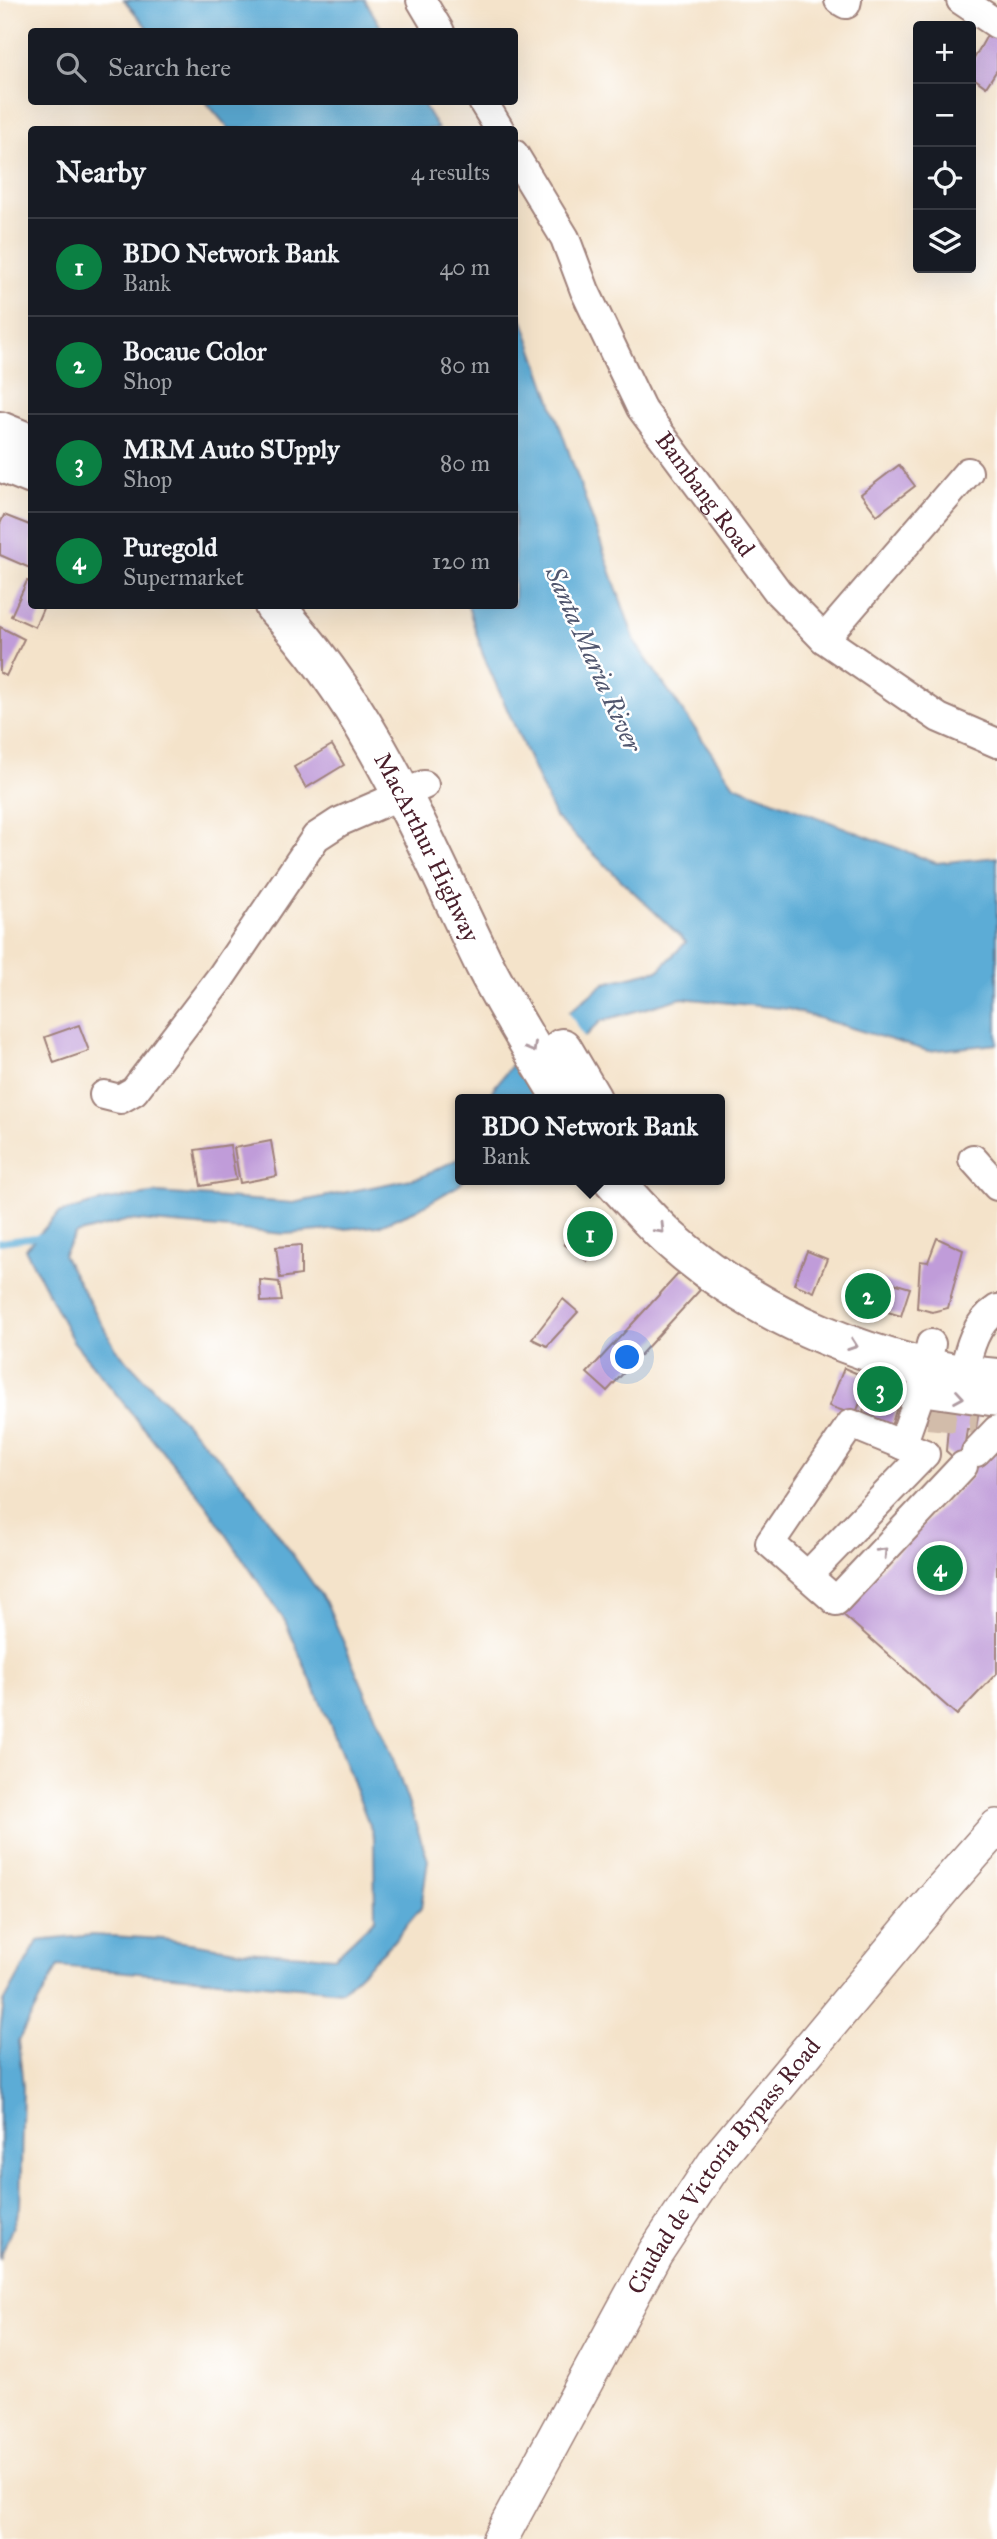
<!DOCTYPE html>
<meta charset="utf-8">
<style>
:root{--surface:#171b24;--page:#242831;--text:#f1f3f6;--muted:#9ea1a6;--line:#363941;--accent:#0b8043}
body{margin:0;font-family:"IM FELL Great Primer",serif;background:var(--page);color:var(--text)}
.controls{position:absolute;right:21px;top:21px;display:grid;overflow:hidden;border-radius:7px;box-shadow:0 7px 28px #0002}
.controls button{width:63px;height:63px;display:grid;place-items:center;padding:0;border:0;border-bottom:2px solid var(--line);background:var(--surface);color:var(--text);font:35px sans-serif}
.you{position:absolute;left:628px;top:1358px;width:24px;height:24px;margin:-18px;border:5px solid #fff;border-radius:50%;background:#1a73e8;box-shadow:0 0 0 10px #1a73e833}
.badge{display:grid;place-items:center;width:46px;height:46px;border-radius:50%;background:var(--accent);color:#fff;font-size:23px;font-weight:700}
.pin{position:absolute;translate:-50% -50%;border:4px solid #fff;box-shadow:0 2px 7px #0006}
.popup{position:absolute;left:455px;top:1094px;width:270px;height:91px;box-sizing:border-box;display:grid;place-content:center;border-radius:7px;background:var(--surface);filter:drop-shadow(0 2px 5px #0005);font-size:23px;white-space:nowrap;color:var(--muted)}
.popup b{font-size:26px;color:var(--text)}
.popup::after{content:'';position:absolute;left:50%;top:100%;margin-left:-14px;border:14px solid transparent;border-top-color:var(--surface)}
.list{margin:0;padding:0;list-style:none}
h2{display:flex;justify-content:space-between;align-items:center;height:91px;margin:0;padding:0 28px;font-size:30px}
h2 small{font-size:23px;font-weight:400;color:var(--muted)}
.list li{display:grid;grid-template-columns:46px 1fr auto;gap:21px;align-items:center;box-sizing:border-box;height:98px;padding:0 28px;border-top:2px solid var(--line)}
.list b{display:block;font-size:26px;white-space:nowrap}
.list p{margin:0;font-size:23px;white-space:nowrap;color:var(--muted)}
.list em{font-size:23px;font-style:normal;color:var(--muted)}
.icon{flex:none;width:38px;height:38px;fill:none;stroke:currentColor;stroke-width:2;stroke-linecap:round;stroke-linejoin:round}
.map{position:relative;flex:none;width:997px;height:2539px;overflow:hidden}
.search{position:absolute;background:var(--surface);box-shadow:0 7px 28px #0002;left:28px;top:28px;width:490px;height:77px;display:flex;align-items:center;gap:18px;box-sizing:border-box;padding:0 24px;border-radius:7px;color:var(--muted);font-size:26px}
.panel{position:absolute;background:var(--surface);box-shadow:0 7px 28px #0002;left:28px;top:126px;width:490px;height:483px;border-radius:7px}
.map>svg:first-child{display:block}
</style>
<div class="map">
<svg width="997" height="2539" viewBox="0 0 997 2539">
<rect width="100%" height="100%" fill="#fff"/>
<filter id="ink" filterUnits="userSpaceOnUse"><feTurbulence type="fractalNoise" baseFrequency=".0143" numOctaves="2"/><feDisplacementMap in="SourceGraphic" scale="14" xChannelSelector="R" yChannelSelector="G"/><feConvolveMatrix kernelMatrix="1 2 1 2 8 2 1 2 1" color-interpolation-filters="sRGB"/></filter>
<filter id="wash" filterUnits="userSpaceOnUse"><feTurbulence type="fractalNoise" baseFrequency=".00686" numOctaves="4" result="noise"/><feDisplacementMap in="SourceGraphic" scale="28" xChannelSelector="R" yChannelSelector="G"/><feGaussianBlur stdDeviation="1.57" result="paint"/><feColorMatrix in="noise" values="0 0 0 0 0 0 0 0 0 0 0 0 0 0 0 0 0 1.4 0 .05"/><feComposite in="paint" operator="in"/></filter>
<g filter="url(#wash)">
<rect width="100%" height="100%" fill="#f4e3ca"/>
<g fill="#5cacd6" stroke="#536680" stroke-width="2">
<polygon points="124,0 365,0 383,31 150,31"/>
<polygon points="206,102 422,102 438,129 229,129"/>
<polygon points="515,298 636,644 734,785 936,863 997,857 997,1044 928,1051 788,1009 682,998 601,1021 544,1076 532,1099 488,1099 493,1089 528,1045 605,983 659,970 686,942 555,817 483,655 468,606 514,606"/>
<polygon points="460,1154 461,1180 464,1180 458,1186 416,1210 378,1226 285,1234 129,1220 75,1234 63,1255 116,1349 244,1485 327,1604 389,1747 428,1860 421,1908 390,1945 342,1991 58,1966 18,2041 23,2086 20,2207 0,2259 0,2031 4,2002 38,1941 93,1935 163,1939 243,1951 335,1957 375,1919 374,1837 330,1724 285,1621 205,1503 73,1341 25,1249 59,1213 107,1200 158,1193 293,1203 421,1177 458,1159"/>
</g>
<polygon fill="#f4e3ca" points="567,1009 586,1040 547,1078 526,1043"/>
<g fill="none" stroke-linecap="round" stroke-linejoin="round">
<polyline stroke="#5cacd6" stroke-width="6" points="0,1242 43,1236"/>
</g>
<g id="blocks">
<g fill="#c09cd9">
<polygon points="990,30 997,34 997,70 986,87 971,76 971,64"/>
<polygon points="899,465 915,486 877,515 861,494"/>
<polygon points="4,515 32,526 32,569 0,555 0,524"/>
<polygon points="27,581 32,583 32,606 44,606 35,627 11,616"/>
<polygon points="0,627 24,639 6,676 0,673"/>
<polygon points="332,745 344,765 306,788 294,767"/>
<polygon points="79,1025 89,1051 54,1063 45,1037"/>
<polygon points="271,1141 277,1176 240,1183 234,1148"/>
<polygon points="230,1145 236,1180 201,1186 195,1150"/>
<polygon points="582,1219 605,1236 587,1261 564,1244"/>
<polygon points="937,1238 963,1250 948,1308 932,1312 917,1308 920,1261 928,1262"/>
<polygon points="301,1245 301,1275 280,1278 276,1247"/>
<polygon points="807,1251 827,1259 814,1292 794,1284"/>
<polygon points="680,1272 700,1290 607,1391 587,1373"/>
<polygon points="867,1275 910,1288 901,1316 858,1303"/>
<polygon points="260,1280 279,1282 282,1301 261,1302"/>
<polygon points="563,1299 578,1312 547,1346 532,1339"/>
<polygon points="844,1368 870,1379 855,1415 829,1406"/>
<polygon points="872,1383 902,1392 890,1429 861,1419"/>
<polygon points="931,1402 979,1408 976,1429 967,1429 965,1443 987,1460 997,1449 997,1673 957,1715 839,1611 973,1475 946,1451 948,1427 927,1423"/>
</g>
</g>
</g>
<g filter="url(#ink)">
<use href="#blocks" fill-opacity="0" stroke="#9f817a" stroke-width="2"/>
<g fill="none" stroke-linecap="round" stroke-linejoin="round">
<polyline stroke="#d2bcaa" stroke-width="28" stroke-dasharray="28 14" stroke-linecap="butt" points="928,1415 977,1420"/>
<g stroke="#9f817a" stroke-width="32">
<g id="minor">
<polyline points="421,0 440,32"/>
<polyline points="839,0 846,4 847,0"/>
<polyline points="961,0 997,24"/>
<polyline points="483,102 500,130"/>
<path id="s1" d="M 514,154 L 565,238 L 585,291 L 641,408 L 778,592 L 824,639 L 939,718 L 997,743"/>
<polyline points="824,639 968,472"/>
<polyline points="104,1095 120,1099 134,1091 221,977 316,837 339,822 424,785"/>
<polyline points="973,1159 997,1186"/>
<path d="M 963,1374 C 969,1349 975,1323 997,1309"/>
<polyline points="921,1391 997,1402"/>
<polyline points="902,1445 921,1391 931,1344"/>
<polyline points="976,1452 997,1430"/>
<polyline points="808,1575 925,1454 851,1424 770,1543 836,1601 963,1466"/>
</g>
</g>
<g stroke="#9f817a" stroke-width="38">
<g id="major">
<path id="s2" d="M 500,2539 L 655,2253 L 719,2157 L 944,1887 L 997,1827"/>
</g>
</g>
<g stroke="#9f817a" stroke-width="42">
<g id="highway">
<polyline points="0,431 32,444"/>
<polyline points="0,462 32,475"/>
<path id="s3" d="M 274,606 C 371,708 424,841 485,966 C 508,1011 536,1055 562,1099"/>
<polyline points="562,1048 592,1099"/>
<path d="M 613,1180 C 632,1200 651,1223 672,1241 C 756,1316 884,1370 997,1378"/>
</g>
</g>
<use href="#minor" stroke="#fff" stroke-width="28"/>
<use href="#major" stroke="#fff" stroke-width="35"/>
<use href="#highway" stroke="#fff" stroke-width="38"/>
</g>
<defs><path id="oneway-chevron" d="M-2-3.5L2.5 0L-2 3.5" fill="none" stroke-width="1.6" stroke-linecap="round" stroke-linejoin="round" transform="scale(1.75)"/></defs>
<g stroke="#ae9aa0">
<use href="#oneway-chevron" transform="translate(532 1048) rotate(60)"/>
<use href="#oneway-chevron" transform="translate(660 1229) rotate(46)"/>
<use href="#oneway-chevron" transform="translate(853 1345) rotate(19)"/>
<use href="#oneway-chevron" transform="translate(959 1397) rotate(9)"/>
<use href="#oneway-chevron" transform="translate(883 1552) rotate(-47)"/>
</g>
</g>
<g text-anchor="middle" stroke-width="5" stroke-linejoin="round" paint-order="stroke">
<g font-size="24" fill="#4a1f2b" stroke="#fff">
<text dy="8" stroke="none"><textPath href="#s1" startOffset="392">Bambang Road</textPath></text>
<text dy="8" stroke="none"><textPath href="#s3" startOffset="287">MacArthur Highway</textPath></text>
<text dy="8" stroke="none"><textPath href="#s2" startOffset="436">Ciudad de Victoria Bypass Road</textPath></text>
</g>
<g font-size="26" font-style="italic" fill="#51576f" stroke="#fff">
<text transform="translate(594 659) rotate(66)" y="9">Santa Maria River</text>
</g>
</g>
</svg>
<div class="controls">
<button>+</button>
<button>−</button>
<button><svg class="icon" aria-label="locate" viewBox="0 0 24 24"><circle cx="12" cy="12" r="6"/><path d="M12 2v4M12 18v4M2 12h4M18 12h4"/></svg></button>
<button><svg class="icon" aria-label="layers" viewBox="0 0 24 24"><path d="M12 4l9 5-9 5-9-5zM3 14l9 5 9-5"/></svg></button>
</div>
<div class="you"></div>
<div class="pin badge" style="left:590px;top:1234px">1</div>
<div class="popup"><b>BDO Network Bank</b>Bank</div>
<div class="pin badge" style="left:868px;top:1296px">2</div>
<div class="pin badge" style="left:880px;top:1389px">3</div>
<div class="pin badge" style="left:940px;top:1568px">4</div>
<div class="search"><svg class="icon" aria-label="search" viewBox="0 0 24 24"><circle cx="10" cy="10" r="6"/><path d="M15 15l6 6"/></svg>Search here</div>
<section class="panel">
<h2>Nearby<small>4 results</small></h2>
<ul class="list">
<li><span class="badge">1</span><div><b>BDO Network Bank</b><p>Bank</p></div><em>40 m</em></li>
<li><span class="badge">2</span><div><b>Bocaue Color</b><p>Shop</p></div><em>80 m</em></li>
<li><span class="badge">3</span><div><b>MRM Auto SUpply</b><p>Shop</p></div><em>80 m</em></li>
<li><span class="badge">4</span><div><b>Puregold</b><p>Supermarket</p></div><em>120 m</em></li>
</ul>
</section>
</div>
